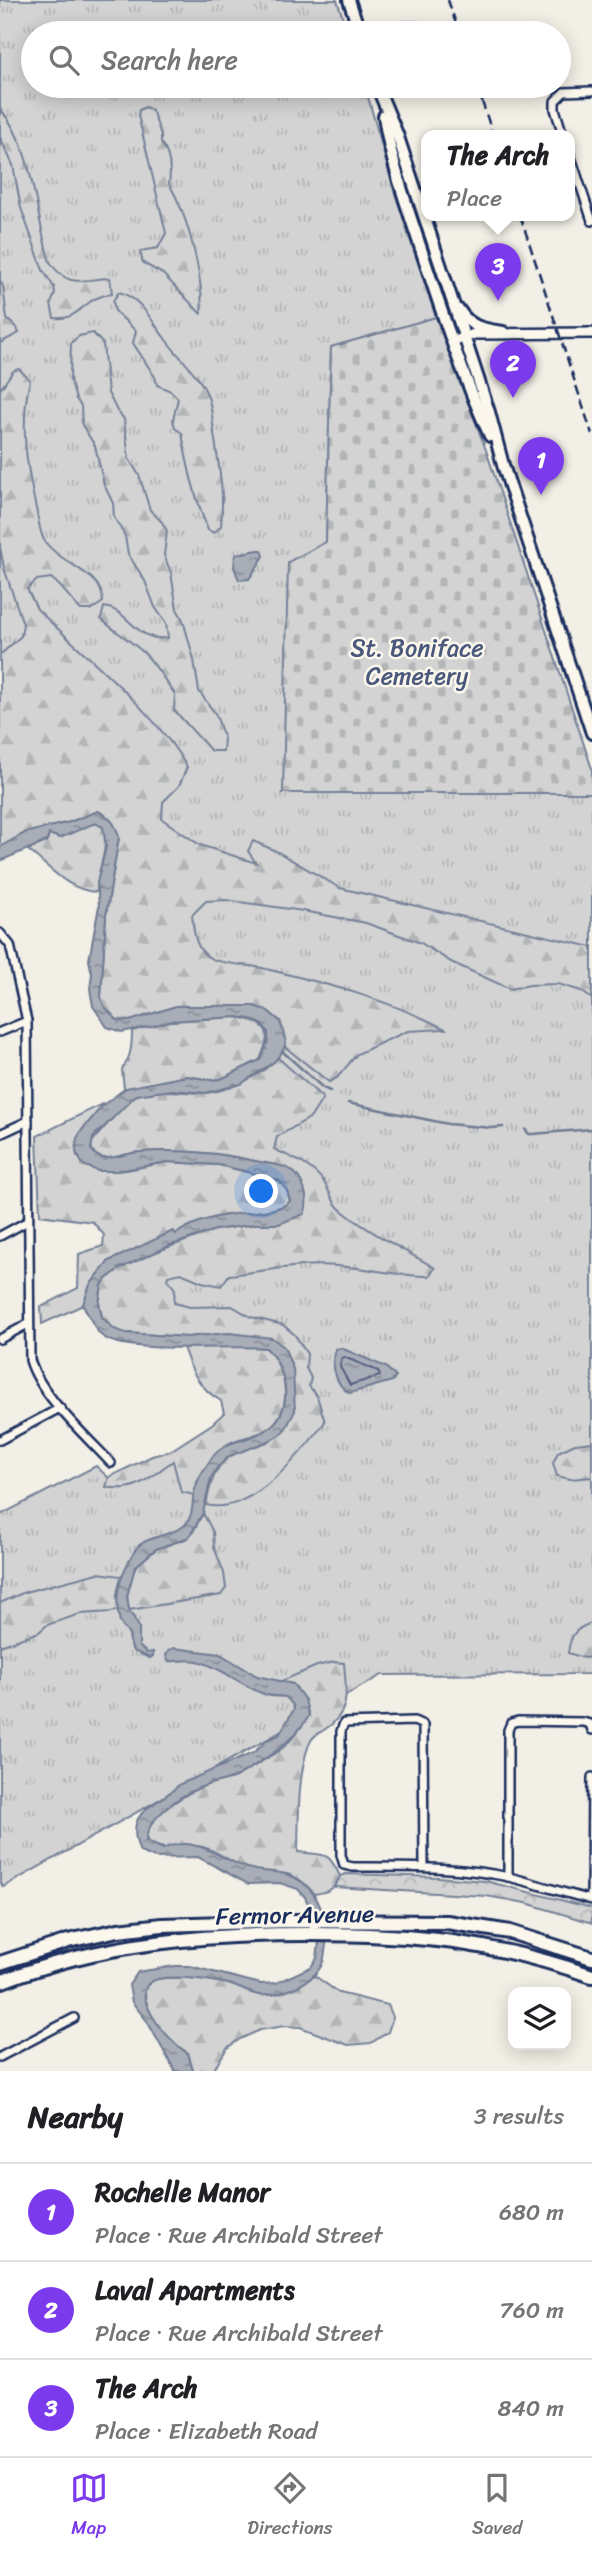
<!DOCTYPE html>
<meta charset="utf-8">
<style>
:root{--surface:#fff;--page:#f2f2f2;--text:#202124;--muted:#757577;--line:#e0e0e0;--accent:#7c3aed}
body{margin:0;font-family:Sriracha,sans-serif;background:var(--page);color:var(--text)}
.controls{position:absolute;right:21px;bottom:21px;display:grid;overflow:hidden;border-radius:14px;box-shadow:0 4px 18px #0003}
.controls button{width:63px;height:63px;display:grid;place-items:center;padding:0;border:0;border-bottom:2px solid var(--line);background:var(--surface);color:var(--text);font:35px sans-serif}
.you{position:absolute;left:262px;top:1192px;width:24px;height:24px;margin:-18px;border:5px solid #fff;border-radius:50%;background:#1a73e8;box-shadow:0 0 0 10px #1a73e833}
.badge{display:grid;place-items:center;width:46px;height:46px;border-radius:50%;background:var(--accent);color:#fff;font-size:23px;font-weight:700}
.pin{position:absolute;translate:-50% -58px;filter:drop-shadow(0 2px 4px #0008)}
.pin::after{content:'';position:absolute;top:37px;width:24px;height:21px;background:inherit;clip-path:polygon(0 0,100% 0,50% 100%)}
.popup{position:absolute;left:421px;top:130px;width:154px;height:91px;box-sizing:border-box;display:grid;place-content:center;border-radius:14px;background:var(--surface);filter:drop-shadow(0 2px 5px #0005);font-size:23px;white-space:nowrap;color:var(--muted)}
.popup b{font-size:26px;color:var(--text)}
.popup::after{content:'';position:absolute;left:50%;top:100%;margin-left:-14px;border:14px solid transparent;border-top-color:var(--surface)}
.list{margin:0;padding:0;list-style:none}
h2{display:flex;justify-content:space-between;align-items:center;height:91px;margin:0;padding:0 28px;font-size:30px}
h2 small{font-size:23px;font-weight:400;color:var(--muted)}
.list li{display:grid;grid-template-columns:46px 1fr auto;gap:21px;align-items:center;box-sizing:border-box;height:98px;padding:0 28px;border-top:2px solid var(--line)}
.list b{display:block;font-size:26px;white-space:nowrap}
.list p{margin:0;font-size:23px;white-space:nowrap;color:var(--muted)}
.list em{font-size:23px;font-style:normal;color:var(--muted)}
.icon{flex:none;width:38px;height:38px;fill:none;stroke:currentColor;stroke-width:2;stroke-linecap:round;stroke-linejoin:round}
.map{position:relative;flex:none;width:592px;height:2071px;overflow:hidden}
.search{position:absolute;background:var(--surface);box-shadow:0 4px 18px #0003;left:21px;right:21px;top:21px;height:77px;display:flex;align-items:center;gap:18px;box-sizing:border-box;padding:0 24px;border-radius:38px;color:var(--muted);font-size:26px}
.sheet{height:385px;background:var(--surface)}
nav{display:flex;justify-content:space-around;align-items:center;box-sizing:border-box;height:98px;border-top:2px solid var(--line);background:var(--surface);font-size:19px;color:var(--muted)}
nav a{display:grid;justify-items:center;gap:4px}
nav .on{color:var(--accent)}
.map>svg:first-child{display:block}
</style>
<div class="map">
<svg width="592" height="2071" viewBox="0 0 592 2071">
<defs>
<pattern id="grass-tufts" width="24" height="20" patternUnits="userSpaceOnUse" patternTransform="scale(1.75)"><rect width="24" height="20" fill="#d2d3d2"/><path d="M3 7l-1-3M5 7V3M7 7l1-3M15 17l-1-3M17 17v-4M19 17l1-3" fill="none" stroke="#b4b5b7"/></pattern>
<pattern id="forest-firs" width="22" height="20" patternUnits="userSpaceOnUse" patternTransform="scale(1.75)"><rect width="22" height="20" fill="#d2d3d2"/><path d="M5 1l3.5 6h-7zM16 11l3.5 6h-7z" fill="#b4b5b7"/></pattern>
<pattern id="cemetery-stones" width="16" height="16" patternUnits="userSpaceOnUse" patternTransform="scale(1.75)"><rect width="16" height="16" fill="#d2d3d2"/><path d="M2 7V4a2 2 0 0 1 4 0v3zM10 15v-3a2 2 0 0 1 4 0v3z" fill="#b4b5b7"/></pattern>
<pattern id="park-crowns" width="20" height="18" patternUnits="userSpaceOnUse" patternTransform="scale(1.75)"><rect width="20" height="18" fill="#d2d3d2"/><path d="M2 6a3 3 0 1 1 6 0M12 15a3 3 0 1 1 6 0" fill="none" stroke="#b4b5b7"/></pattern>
<pattern id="water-ripples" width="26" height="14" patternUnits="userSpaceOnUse" patternTransform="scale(1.75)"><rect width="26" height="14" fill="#a9adb7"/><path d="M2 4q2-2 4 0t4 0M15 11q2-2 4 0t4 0" fill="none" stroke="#898d98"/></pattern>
</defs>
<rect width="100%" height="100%" fill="#f2efe6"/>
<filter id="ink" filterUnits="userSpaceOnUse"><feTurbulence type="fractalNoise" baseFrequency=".0143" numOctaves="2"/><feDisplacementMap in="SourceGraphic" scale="14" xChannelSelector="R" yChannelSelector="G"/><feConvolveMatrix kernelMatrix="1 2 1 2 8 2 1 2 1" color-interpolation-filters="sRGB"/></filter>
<g filter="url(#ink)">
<polygon fill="url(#grass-tufts)" stroke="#768198" stroke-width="2" points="0,0 337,0 348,33 33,33 33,86 365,86 394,190 436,317 331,347 326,542 283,793 592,793 592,1674 382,1675 3,1887 0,1881 0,1515 96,1466 114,1483 132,1481 293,1369 125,1333 177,1244 215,1230 228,1155 276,1056 283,1051 219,1007 106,814 0,847"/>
<g fill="url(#forest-firs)" stroke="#768198" stroke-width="2">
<path d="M 145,107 L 152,110 L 161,135 L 161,143 C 171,155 171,170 169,184 C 187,213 205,280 201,314 L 163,274 L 143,263 L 140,251 L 158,248 L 166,233 L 138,115 L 139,110 Z"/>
<path d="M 0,108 C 35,151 34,212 50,262 C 69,291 84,278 110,278 L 112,293 C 105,295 96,297 90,302 C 77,311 72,320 54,318 L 51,304 L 55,293 L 54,287 L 43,270 L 21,208 L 13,165 L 0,137 Z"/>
<polygon points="0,281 3,286 7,319 17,328 19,333 0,343"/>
<path d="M 119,292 C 141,298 151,320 164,337 C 176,355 194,369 204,388 C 213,404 212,423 215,440 C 220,474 224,491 221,526 L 214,533 L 208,530 C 195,498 187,467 182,433 L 175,428 L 173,420 L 178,398 L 171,391 L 157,385 L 155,377 L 133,343 L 136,331 L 115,311 L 113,301 Z"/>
<path d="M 93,333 L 103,344 L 108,393 L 117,411 L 124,419 L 129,459 L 139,475 L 150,510 L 162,522 L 167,531 L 164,555 L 171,573 L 177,609 L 183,620 L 194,660 L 199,691 L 216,715 L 224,738 L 223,751 L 211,751 L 174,710 L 175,694 C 164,680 157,666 145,654 C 131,640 115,632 101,619 L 104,607 C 130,610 134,642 168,638 L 166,623 L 155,607 L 145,581 L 128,554 L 125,536 L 114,517 L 113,503 L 104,485 L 95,446 L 82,425 L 81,406 L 76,399 L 70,380 L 71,343 L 79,336 Z"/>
<path d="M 19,369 L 30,380 C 19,425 27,468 37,513 C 39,522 40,536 46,543 C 63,566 103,572 103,602 L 91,610 L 81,610 C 70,599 63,587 51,578 L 37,580 L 27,589 L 37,609 C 86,657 153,709 187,767 L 179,786 L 163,802 L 162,819 L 200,845 L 256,863 L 248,851 L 253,841 L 276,851 L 340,888 L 592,947 L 592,999 L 581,991 L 558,984 L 530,985 L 510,989 L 451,962 L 421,943 L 366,923 L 303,911 L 226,900 L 206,901 L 192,915 C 194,932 194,948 210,958 C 220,964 249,965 262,968 C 324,983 388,999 445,1029 L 408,1031 L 385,1041 L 357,1054 L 337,1078 L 329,1082 L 285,1047 L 280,1021 L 254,1006 L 176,1006 L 130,1021 L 117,1020 L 104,1006 L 101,997 L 106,915 L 119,837 L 98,811 L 70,822 L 25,833 L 0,847 L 0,655 L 21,636 L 23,624 L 4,568 L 0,547 L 0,390 L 13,371 Z"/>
<path d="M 97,823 L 103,827 C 110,854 96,867 97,892 C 68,891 50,867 28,850 L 46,842 L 49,834 L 60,838 L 83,826 Z"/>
<path d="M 237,1017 C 269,1023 273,1031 260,1060 L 221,1079 L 210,1080 L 187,1076 L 124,1089 L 122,1069 C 131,1057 132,1046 132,1031 L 169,1021 Z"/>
<path d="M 276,1056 L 323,1098 L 311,1117 L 277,1137 L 274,1149 C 292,1158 312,1165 324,1182 C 330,1192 332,1202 341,1210 C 370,1233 404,1250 435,1268 L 429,1276 C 398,1276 369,1268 337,1266 C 301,1263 265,1271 229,1275 L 221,1286 L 202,1282 L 181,1273 L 168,1276 L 167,1279 L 175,1289 L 174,1303 L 190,1307 L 232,1306 L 251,1317 L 283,1325 L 295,1335 L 307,1354 L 306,1368 L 311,1378 L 309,1386 L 317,1396 L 325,1422 C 301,1454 250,1516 206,1505 C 215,1460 224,1455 267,1442 L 293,1392 L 293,1370 L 284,1347 L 229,1333 L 187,1337 L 125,1333 L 114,1329 L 102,1317 L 99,1303 L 102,1285 L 106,1279 L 121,1268 L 153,1253 L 215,1230 L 255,1224 L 279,1224 L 307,1199 C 304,1190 300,1177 292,1171 C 283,1165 270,1164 260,1162 C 221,1153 181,1149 141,1152 C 129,1152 109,1162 98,1157 C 93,1154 91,1149 91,1143 L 128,1100 C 150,1085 179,1093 204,1093 C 223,1092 268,1075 276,1056 Z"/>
<path d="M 102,1104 C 95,1123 73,1128 77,1156 L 98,1171 L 127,1170 L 167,1162 L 219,1165 L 278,1180 L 287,1190 L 290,1201 C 281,1213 243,1213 227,1215 C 209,1218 191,1224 176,1234 L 173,1232 L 109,1261 L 90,1285 L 83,1305 L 42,1324 L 41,1307 L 78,1288 L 79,1254 L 103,1246 L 104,1235 L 93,1222 L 40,1215 L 37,1136 Z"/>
<path d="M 242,1346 L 266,1348 C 288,1369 296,1417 262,1432 C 249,1438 233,1438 222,1448 C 210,1458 203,1476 195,1489 L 194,1495 L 181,1492 L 173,1461 C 148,1478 137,1493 106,1487 L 109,1477 L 152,1456 L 170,1451 L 212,1424 L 224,1413 L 221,1401 C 199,1388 191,1371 183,1347 Z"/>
<polygon points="592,1442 592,1477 570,1479 557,1476 553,1463 558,1452 575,1444"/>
<polygon points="203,1513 213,1532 214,1547 224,1573 226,1588 221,1595 129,1610 127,1596 135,1567 156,1549 186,1539 193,1532"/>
<polygon points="98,1573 121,1576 117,1595 119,1609 112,1612 80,1614 47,1625 39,1632 0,1646 0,1603 25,1592"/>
<path d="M 592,1623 L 592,1657 L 584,1658 L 568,1653 C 570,1636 575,1628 592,1623 Z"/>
<path d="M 334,1662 L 344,1663 C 346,1692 352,1712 324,1730 C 317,1734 312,1737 309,1744 C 297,1778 299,1817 298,1852 C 327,1856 327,1850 340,1876 C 334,1890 329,1892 314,1894 C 289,1862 274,1879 245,1868 C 229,1862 214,1847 196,1846 C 176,1845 168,1853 148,1843 C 137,1822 186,1793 204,1786 C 214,1782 224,1781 235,1777 C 249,1770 264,1760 277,1752 C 290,1744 301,1728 309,1715 L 296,1687 L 279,1682 L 317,1666 Z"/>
<path d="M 315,1976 L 339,1993 L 388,2005 L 393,2017 L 388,2032 L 371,2043 L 348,2045 L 300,2027 L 284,2026 L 260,2030 L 240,2039 L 227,2048 L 213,2071 L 193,2071 L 188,2053 C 167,2042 143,2012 145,1988 L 154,1979 C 178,1976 208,1978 231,1985 C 244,1989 255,1996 269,1995 C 285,1993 300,1983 315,1976 Z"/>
</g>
<polygon fill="url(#cemetery-stones)" stroke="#768198" stroke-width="2" points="436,317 486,450 592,769 592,793 283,793 288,562 326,542 331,347"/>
<polygon fill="url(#park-crowns)" stroke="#768198" stroke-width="2" points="346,1874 438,1877 485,1881 592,1908 592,1923 526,1903 486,1896 335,1887 340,1876"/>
<g fill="url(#water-ripples)" stroke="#707b93" stroke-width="2">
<polygon points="258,550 262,550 264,556 249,579 239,580 234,567 235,557 237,554"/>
<path d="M 98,811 C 110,816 116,825 119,837 L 106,915 L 101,997 L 104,1006 L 117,1020 L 130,1021 L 176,1006 L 254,1006 L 268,1011 L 280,1021 L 286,1042 L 283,1051 L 274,1062 L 241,1084 L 206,1093 L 172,1090 L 136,1095 L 93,1138 L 91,1149 C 95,1154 97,1157 104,1158 C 116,1159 129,1152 141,1152 C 181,1149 221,1153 260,1162 C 270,1164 283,1165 291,1170 C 304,1179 310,1201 304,1214 L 279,1224 L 255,1224 L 215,1230 L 169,1246 L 121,1268 L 106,1279 L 102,1285 L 99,1303 L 102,1317 L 114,1329 L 125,1333 L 187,1337 L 229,1333 L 272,1338 L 284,1347 L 293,1369 L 295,1411 L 286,1428 L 280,1435 L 267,1442 L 229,1456 L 217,1468 L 211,1478 L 203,1513 L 189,1537 L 156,1549 L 135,1567 L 127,1596 L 129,1610 L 139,1627 L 139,1646 L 147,1653 L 153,1652 L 153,1656 L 150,1658 L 133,1651 C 130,1645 130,1641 129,1635 C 127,1631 122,1627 120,1622 C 114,1599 118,1582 129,1561 C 133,1556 135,1547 141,1544 C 153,1535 174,1535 185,1525 C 195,1514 191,1501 195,1489 C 197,1482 202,1472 207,1465 C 225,1436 240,1445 264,1431 C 296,1414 288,1369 266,1348 C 232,1344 119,1356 100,1334 C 93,1326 88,1314 83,1305 L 90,1285 L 109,1261 L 173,1231 L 176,1234 C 191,1223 210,1218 227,1215 C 243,1212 280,1213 290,1201 L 287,1190 L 278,1180 L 248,1172 L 219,1165 L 167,1162 L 118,1171 L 98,1171 L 83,1165 L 76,1152 L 77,1138 L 82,1130 L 103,1105 L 126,1088 L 187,1076 L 210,1080 L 221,1079 L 260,1060 L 268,1041 L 268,1032 L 263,1025 L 250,1019 L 237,1017 L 169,1021 L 153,1026 L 121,1032 L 107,1027 L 93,1006 L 90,989 L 92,974 L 89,960 L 99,906 L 97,883 L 106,847 L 103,827 L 95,823 L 60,838 L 49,834 L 47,841 L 0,861 L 0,847 L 25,833 L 70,822 Z"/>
<path d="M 341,1348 L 386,1367 L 396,1377 L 392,1381 L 350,1393 C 335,1386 330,1363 336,1349 Z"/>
<path d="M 174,1648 L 220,1654 L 257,1676 L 293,1684 L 305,1700 L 309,1716 C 292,1743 266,1759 239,1775 C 228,1781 218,1781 207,1785 C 186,1791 146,1817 146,1841 L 163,1849 C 200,1831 227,1868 262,1871 C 288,1872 306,1878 318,1902 C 328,1921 328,1938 324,1958 C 319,1982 281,1997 259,1995 C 248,1993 239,1987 229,1984 C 210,1980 184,1976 165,1978 C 116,1982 168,2042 188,2053 L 193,2071 L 175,2071 L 147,2021 L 132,2002 L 129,1985 L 138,1972 L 175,1966 L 190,1966 L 261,1984 L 276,1983 L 311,1967 L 317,1958 L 319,1942 L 311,1910 L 305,1897 L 298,1889 L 280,1883 L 248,1884 L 198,1857 L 155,1858 L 140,1852 C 122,1809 157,1807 180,1784 L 253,1753 L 267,1740 L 279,1735 L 294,1709 L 293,1705 L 286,1697 C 279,1696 270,1697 264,1694 C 242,1686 224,1669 201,1662 C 190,1658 179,1662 168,1661 L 166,1655 L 169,1650 Z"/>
</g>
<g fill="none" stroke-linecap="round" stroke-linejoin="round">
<polygon stroke="#546182" stroke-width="2" points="344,1357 378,1371 380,1376 350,1385 340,1367 341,1359"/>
<g stroke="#707b93" stroke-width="2.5">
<polyline points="282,1051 323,1088 330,1091"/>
<polyline points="348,1103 448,1124 492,1128 503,1127"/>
<polyline points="525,1129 529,1134 533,1134 592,1129"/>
</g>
<g stroke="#1b2f5e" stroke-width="12">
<g id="minor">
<path d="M 359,32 C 379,30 424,20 438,33"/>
<polyline points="563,135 555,109 555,101 564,92 592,91"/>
<polyline points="570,154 592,221"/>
<path d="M 0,933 L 10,945 L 27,1021 L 30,1360 C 40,1395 86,1436 111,1463"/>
<polyline points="0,1032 27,1021"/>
<polyline points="0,1134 28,1121"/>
<polyline points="0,1236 28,1221"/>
<polyline points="0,1339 28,1324"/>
<polyline points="0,1440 60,1408"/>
<path d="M 424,1867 L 423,1725 L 414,1721 L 344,1723 L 341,1731 L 341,1855 L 344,1865 L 353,1867 C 405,1867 458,1866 509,1877 C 537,1884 564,1893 592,1900"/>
<polyline points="508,1877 508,1730 511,1723 518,1721 583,1722 590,1724 592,1730"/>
<polyline points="591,1899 592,1777"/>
<polyline points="0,2057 74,2018"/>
</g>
</g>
<g stroke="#1b2f5e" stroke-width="14">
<polyline id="tertiary" points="452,342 474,334 592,333"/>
</g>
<g stroke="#1b2f5e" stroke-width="16">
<g id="secondary">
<polyline points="349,0 360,33"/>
<polyline points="377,86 397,134 464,336 489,412 503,465 592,733"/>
<path d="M 384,116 C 391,163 408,209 423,255 C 443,316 463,377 490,436"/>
<path d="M 459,310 C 470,328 484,329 503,332"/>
</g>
</g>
<g stroke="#1b2f5e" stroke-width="18">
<g id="trunk">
<polyline points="0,1963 68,1941 118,1930 162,1925 287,1921 447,1922 510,1932 592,1958"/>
<path d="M 0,1982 C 99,1943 204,1934 309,1934 C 414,1934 492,1941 592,1976"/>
</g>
</g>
<use href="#minor" stroke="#fbf7ec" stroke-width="7"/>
<use href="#tertiary" stroke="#fbf7ec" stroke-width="9"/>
<use href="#secondary" stroke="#fbf7ec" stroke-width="10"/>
<use href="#trunk" stroke="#fbf7ec" stroke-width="12"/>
<g stroke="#1b2f5e" stroke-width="2.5" stroke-dasharray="10 5" stroke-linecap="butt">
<polyline points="448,0 459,33"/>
<polyline points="477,86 493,135"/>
<polyline points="520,215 592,434"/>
</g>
</g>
</g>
<g text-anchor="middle" stroke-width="5" stroke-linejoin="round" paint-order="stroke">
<g font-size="24" fill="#49587b" stroke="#fbf7ec">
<text x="417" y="656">St. Boniface<tspan x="417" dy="28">Cemetery</tspan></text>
</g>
<g font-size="24" fill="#1b2f5e" stroke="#fbf7ec">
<text transform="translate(295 1915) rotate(-1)" y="8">Fermor Avenue</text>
</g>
</g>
</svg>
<div class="controls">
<button><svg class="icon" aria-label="layers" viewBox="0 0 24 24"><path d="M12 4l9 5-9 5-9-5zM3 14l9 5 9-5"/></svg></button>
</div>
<div class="you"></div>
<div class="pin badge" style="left:541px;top:495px">1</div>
<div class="pin badge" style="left:513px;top:398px">2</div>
<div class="pin badge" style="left:498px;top:301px">3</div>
<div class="popup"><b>The Arch</b>Place</div>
<div class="search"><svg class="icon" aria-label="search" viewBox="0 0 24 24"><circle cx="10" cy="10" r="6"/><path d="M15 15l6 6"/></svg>Search here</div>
</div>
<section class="sheet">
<h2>Nearby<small>3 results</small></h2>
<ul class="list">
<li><span class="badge">1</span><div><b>Rochelle Manor</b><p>Place · Rue Archibald Street</p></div><em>680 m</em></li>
<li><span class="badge">2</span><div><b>Laval Apartments</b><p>Place · Rue Archibald Street</p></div><em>760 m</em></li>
<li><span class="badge">3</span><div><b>The Arch</b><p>Place · Elizabeth Road</p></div><em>840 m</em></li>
</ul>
</section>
<nav>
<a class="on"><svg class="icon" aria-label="map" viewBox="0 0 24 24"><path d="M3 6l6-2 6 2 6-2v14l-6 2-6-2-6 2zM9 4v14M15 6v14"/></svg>Map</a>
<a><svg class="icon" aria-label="directions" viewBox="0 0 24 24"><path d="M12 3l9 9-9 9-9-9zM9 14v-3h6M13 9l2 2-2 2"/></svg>Directions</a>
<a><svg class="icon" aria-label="saved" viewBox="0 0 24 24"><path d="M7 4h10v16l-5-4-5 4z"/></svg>Saved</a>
</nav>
